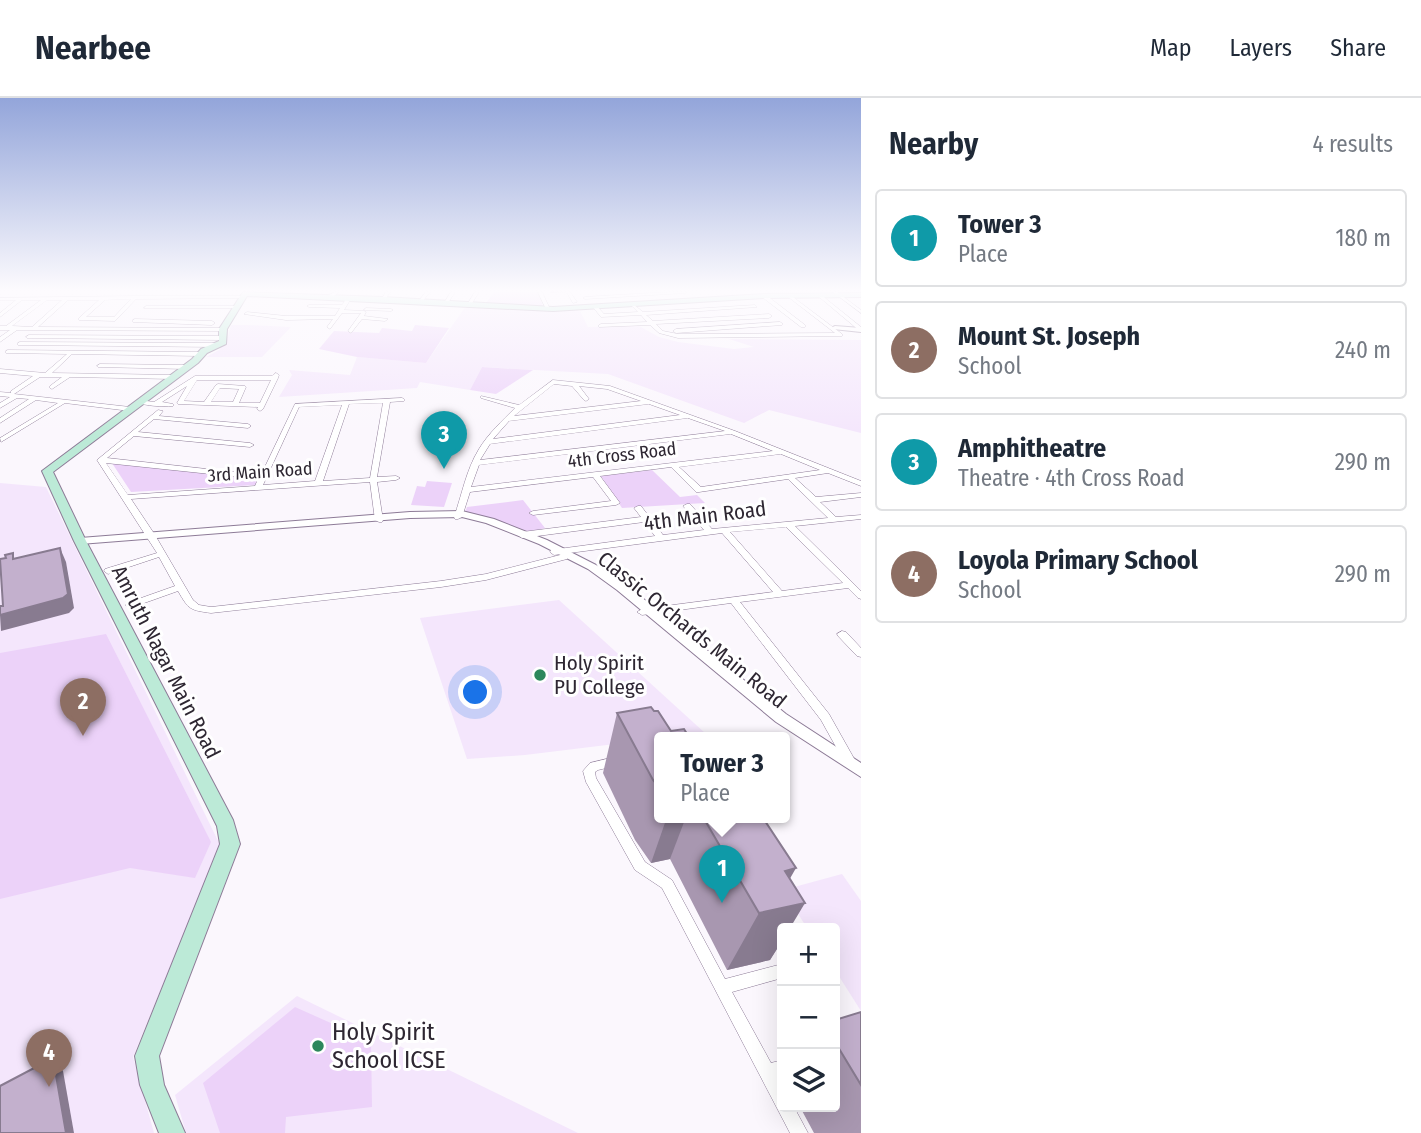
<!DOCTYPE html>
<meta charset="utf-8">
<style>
:root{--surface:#fff;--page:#f6f6f7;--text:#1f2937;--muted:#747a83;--line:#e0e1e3;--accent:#0b8043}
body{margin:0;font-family:"Fira Sans Condensed",sans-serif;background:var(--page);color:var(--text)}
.controls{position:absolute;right:21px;bottom:21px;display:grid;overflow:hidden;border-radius:7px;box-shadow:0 7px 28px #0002}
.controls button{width:63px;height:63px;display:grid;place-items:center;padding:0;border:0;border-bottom:2px solid var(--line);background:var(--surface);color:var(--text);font:35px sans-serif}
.you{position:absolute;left:476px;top:595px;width:24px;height:24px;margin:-18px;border:5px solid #fff;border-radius:50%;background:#1a73e8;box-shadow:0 0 0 10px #1a73e833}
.badge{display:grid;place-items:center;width:46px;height:46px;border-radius:50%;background:var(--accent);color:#fff;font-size:23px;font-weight:700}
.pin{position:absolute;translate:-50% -58px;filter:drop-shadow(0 2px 4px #0008)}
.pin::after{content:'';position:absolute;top:37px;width:24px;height:21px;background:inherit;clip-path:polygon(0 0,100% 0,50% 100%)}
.popup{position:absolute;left:654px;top:634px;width:136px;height:91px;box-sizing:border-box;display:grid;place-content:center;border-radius:7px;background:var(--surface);filter:drop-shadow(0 2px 5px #0005);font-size:23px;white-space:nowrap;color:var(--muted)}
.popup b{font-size:26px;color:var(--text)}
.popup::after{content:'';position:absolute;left:50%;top:100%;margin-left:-14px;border:14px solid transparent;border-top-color:var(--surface)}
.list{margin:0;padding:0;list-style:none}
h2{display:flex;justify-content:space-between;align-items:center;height:91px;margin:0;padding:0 28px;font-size:30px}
h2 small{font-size:23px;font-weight:400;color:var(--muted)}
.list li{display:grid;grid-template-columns:46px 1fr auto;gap:21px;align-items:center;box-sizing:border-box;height:98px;margin:0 14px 14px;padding:0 14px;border:2px solid var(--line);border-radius:7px}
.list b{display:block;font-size:26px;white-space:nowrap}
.list p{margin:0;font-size:23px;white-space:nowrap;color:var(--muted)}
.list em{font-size:23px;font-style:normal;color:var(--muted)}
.icon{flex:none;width:38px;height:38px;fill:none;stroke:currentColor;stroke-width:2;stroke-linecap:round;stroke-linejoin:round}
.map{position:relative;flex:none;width:861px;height:1035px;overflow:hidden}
header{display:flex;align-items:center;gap:42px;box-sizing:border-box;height:98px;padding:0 35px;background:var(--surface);border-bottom:2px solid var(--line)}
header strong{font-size:33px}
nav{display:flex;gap:38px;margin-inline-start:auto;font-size:24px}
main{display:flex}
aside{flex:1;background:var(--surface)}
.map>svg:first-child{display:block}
</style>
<header>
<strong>Nearbee</strong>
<nav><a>Map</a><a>Layers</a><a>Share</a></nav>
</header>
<main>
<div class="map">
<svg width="861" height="1035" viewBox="0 0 861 1035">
<rect width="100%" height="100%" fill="#fbf7fd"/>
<g fill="#f4e6fc">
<polygon points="466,208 580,213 588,229 639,228 659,239 678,244 734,251 754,249 729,241 861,242 861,335 769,312 744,325 608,276 482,269 470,292 420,284 417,290 279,299 292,277 289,272 350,277 357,259 426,265"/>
<polygon points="231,227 247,227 291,229 262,259 206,259 219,252 227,242"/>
<polygon points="0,385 46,389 220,747 133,959 154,1035 0,1035"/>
<polygon points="559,502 705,635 525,657 467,661 420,520"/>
<polygon points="842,776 861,803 861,913 835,872 835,830 807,830 783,792"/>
<polygon points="297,898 578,1035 186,1035 175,997"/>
</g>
<g fill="#ecd2f9">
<polygon points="494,194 539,194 543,209 486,205"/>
<polygon points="415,227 449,230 426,265 357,259 319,251 334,233 379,235 382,230 412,233"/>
<polygon points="482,269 533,272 496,296 470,292"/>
<polygon points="112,365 258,381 256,387 131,394"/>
<polygon points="652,372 680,399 697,397 705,405 622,410 601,378"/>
<polygon points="427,383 452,385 444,409 411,407 417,388 425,389"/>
<polygon points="523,402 545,430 527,435 465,414 467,409"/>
<polygon points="106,536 211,744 195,780 130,770 0,801 0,555"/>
<polygon points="295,909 371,943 372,1009 286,1019 285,1035 220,1035 203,985"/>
</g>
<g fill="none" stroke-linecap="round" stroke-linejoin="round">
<g stroke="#8d7b97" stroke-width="1">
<g id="minor">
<polygon points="335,194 339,194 333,199 329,199 329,197"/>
<polygon points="386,194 390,194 385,202 381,202"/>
<polygon points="426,194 430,194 422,204 418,204"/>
<polygon points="451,194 455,194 448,205 444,205"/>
<polygon points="475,194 479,194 471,207 467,207"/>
<polygon points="538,194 542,194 550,211 546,211"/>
<polygon points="551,194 570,194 577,204 573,205 567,195"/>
<polygon points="669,194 687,194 685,195 585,201 583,200 585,199"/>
<polygon points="833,194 837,194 861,212 861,215"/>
<polygon points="789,196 842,236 842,238 678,240 659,235 650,227 599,229 599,227 601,226 647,224 641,217 601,219 592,208 596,207 604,216 638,214 631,207 633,206 643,214 755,207 757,209 646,217 653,223 769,216 772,218 769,220 656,226 663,233 678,236 835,235 787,198"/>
<polygon points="820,196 861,229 861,234 818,198"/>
<polygon points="762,197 766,197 805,227 805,229 801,229 762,199"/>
<path d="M 134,198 L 242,198 L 244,199 L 242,200 L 136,201 L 115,223 L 79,222 L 79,220 L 99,202 L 68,202 L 38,229 L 225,230 L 225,232 L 223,233 L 17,232 L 0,244 L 0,239 L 10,232 L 0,232 L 0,228 L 6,228 L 41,202 L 22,202 L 0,219 L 0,215 L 16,202 L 0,202 L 0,200 ZM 131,201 L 114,219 L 86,219 L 105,202 ZM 47,202 L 62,202 L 32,229 L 12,228 Z"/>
<polygon points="348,198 352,199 344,212 364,213 366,214 364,218 388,221 385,223 362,221 351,235 348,233 361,215 342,215 330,231 327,229 333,221 286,222 244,216 247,214 286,218 335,218 340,210 309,209 307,208 309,207 342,207"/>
<polygon points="146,208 235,208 237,209 235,210 144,210"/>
<polygon points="366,210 391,211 393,212 391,213 364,212"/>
<polygon points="135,221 212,223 215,225 212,227 133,224 133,222"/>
<polygon points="780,224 783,226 782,227 676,235 673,233 676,231"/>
<polygon points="29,237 223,238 226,240 223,242 27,240 26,239"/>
<polygon points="20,244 218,245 221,247 218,249 18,247 18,245"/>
<polygon points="8,252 201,254 204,256 201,258 72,256 52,275 174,277 177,279 174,281 70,279 52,291 50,290 50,288 62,279 40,279 14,296 130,309 133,311 130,313 65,305 1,344 0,340 58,305 36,302 0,325 0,320 29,301 17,300 0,310 0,305 10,299 0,298 0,294 11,295 11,293 33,278 0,275 0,271 45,275 67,256 6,255 6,253"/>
<polygon points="100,266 187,267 190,269 187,271 98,269 97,268"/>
<path d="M 276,275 L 279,277 L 278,280 L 263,311 L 260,313 L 257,311 L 258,309 L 178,306 L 177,305 L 187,288 L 162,304 L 173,306 L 173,308 C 162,309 146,308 136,304 L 139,302 L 154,304 L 195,278 L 272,278 ZM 197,282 L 271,282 L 260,305 L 239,305 L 246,289 L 245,288 L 218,286 L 216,287 L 204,304 L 184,303 ZM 220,290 L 239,291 L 233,304 L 211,304 Z"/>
<path d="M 553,282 L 610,288 L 735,333 L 861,383 L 861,388 L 828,375 L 795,380 L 816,399 L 861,395 L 861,399 L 820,404 L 836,419 L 861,417 L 861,421 L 795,428 L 861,493 L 861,501 L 858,500 L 848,490 L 740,504 L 829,616 L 856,664 L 854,667 L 850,669 L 846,667 L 821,622 L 731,505 L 642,517 L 637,514 L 642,511 L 773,494 L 722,435 L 554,457 L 550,454 L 551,452 L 655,438 L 644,424 L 522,440 L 518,437 L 522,434 L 641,419 L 634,410 L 638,408 L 641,408 L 663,437 L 704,432 L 683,408 L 687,406 L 690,406 L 712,431 L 828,420 L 788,381 L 699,394 L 696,394 L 671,369 L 600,378 L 620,405 L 616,407 L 533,417 L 529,415 L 533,413 L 611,403 L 593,379 L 470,394 L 462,419 L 458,421 L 455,421 L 454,419 C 462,397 466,372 479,351 C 488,336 502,323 515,310 L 481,300 L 481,298 L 519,307 ZM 554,286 L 572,288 L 584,302 L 586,303 L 589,301 L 579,288 L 607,291 L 641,303 L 514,318 ZM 649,306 L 680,317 L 493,341 L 509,323 ZM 688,320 L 725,333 L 480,362 L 490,346 ZM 731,336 L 773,353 L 471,389 L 479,367 ZM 781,356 L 820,372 L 701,389 L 679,369 ZM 786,429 L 843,485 L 782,493 L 730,434 Z"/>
<path d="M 402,300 L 404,301 L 404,303 L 390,304 L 377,379 L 396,378 L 400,380 L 396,382 L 377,384 L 383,422 L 382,424 L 379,424 L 375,422 L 370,384 L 131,401 L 155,437 L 193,502 L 199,507 L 211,509 L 441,483 L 486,476 L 564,456 L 568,459 L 567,461 L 486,482 L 441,489 L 211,515 C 190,512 189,512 178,493 L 133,509 L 127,509 L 125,507 L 127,505 L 175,488 L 159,459 L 108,476 L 104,473 L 105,471 L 157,455 L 97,362 L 158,312 L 163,313 L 159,318 L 248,326 L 251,328 L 248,330 L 154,321 L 138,334 L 250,345 L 254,347 L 250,349 L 134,338 L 107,360 L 261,377 L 295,306 ZM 383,305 L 370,380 L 323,383 L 349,306 ZM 342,307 L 315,383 L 263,387 L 299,309 ZM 106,365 L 258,381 L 255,388 L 128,397 Z"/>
<polygon points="842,533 846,534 861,550 861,559 857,558 838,538 837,536"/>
<polygon points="615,659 619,661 621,664 619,667 598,672 595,674 596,680 645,764 672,782 725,881 782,866 782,880 732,894 771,965 782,962 782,978 778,979 782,986 782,1009 794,1009 808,1035 790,1035 662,790 635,772 586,684 583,673 590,665"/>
</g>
</g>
<g stroke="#8d7b97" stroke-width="2">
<g id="tertiary">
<polygon points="835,228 861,230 861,234 833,231 833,229"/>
<polygon points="462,413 494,421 547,442 596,467 625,486 786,616 861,665 861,679 776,624 617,492 588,471 539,446 486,425 462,419 410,420 80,446 75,443 80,440 410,414"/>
</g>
</g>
<g stroke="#8d7b97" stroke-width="2">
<polygon id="secondary" points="243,194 383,199 553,209 764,196 861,195 861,199 764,200 553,213 247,198 227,231 226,246 207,255 198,265 53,374 86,443 233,722 240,746 159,958 164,987 185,1035 159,1035 140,987 135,958 220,746 217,728 74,443 42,373 192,261 201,251 219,243 219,231"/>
</g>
<use href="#minor" fill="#fff" fill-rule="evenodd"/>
<use href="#tertiary" fill="#fff" fill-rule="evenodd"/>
<use href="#secondary" fill="#bcead7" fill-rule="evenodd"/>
</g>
<g fill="#a897b0">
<polygon points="617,615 659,639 659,719 750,719 790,781 782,830 782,843 770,862 727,872 670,761 651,765 635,742 603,675"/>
<polygon points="861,914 861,1035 814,1035 800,1009 835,1009 835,922"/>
</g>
<g fill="#887b90">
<polygon points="60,450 66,464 74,510 69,515 1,533 0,517"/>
<polygon points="667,719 686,719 670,761 651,765"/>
<polygon points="796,770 772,812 805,805 790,830 782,830 782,843 770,862 727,872 759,815 785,773"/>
<polygon points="53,960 63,973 74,1035 66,1035"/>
</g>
<g fill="#c3b0cd" stroke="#887b90" stroke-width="2">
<polygon points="60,450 68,496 63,500 0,517 0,508 3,508 0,461 6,460 5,457 13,455 13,461"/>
<polygon points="651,609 654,613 658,613 671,633 684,631 689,639 659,639 659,689 653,682 617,615"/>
<polygon points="703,719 750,719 752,723 763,720 796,770 785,773 805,805 759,815"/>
<polygon points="861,914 861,987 835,944 835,922"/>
<polygon points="53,960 66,1035 0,1035 0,988"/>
</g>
<linearGradient id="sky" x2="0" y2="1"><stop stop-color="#93a5da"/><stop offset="0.57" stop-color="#fdfbfe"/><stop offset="1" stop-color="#fdfbfe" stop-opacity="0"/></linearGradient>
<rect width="861" height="338" fill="url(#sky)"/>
<g fill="#2c875c" stroke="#fff" stroke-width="2.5">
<circle cx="540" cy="577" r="7"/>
<circle cx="318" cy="948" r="7"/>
</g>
<g text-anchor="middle" stroke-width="6" stroke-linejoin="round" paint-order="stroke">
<g font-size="18" fill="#2e2732" stroke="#fff">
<text transform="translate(622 357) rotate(-7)" y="6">4th Cross Road</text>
<text transform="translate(260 374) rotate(-4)" y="6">3rd Main Road</text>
</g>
<g font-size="21" fill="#2e2732" stroke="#fff">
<text transform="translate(705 418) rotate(-7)" y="7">4th Main Road</text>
<text transform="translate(692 532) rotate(39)" y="7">Classic Orchards Main Road</text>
<text transform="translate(166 564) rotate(63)" y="7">Amruth Nagar Main Road</text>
</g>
<g font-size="21" fill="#2e2732" stroke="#fff" text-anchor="start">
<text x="554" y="572">Holy Spirit<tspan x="554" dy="24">PU College</tspan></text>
</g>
<g font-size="24" fill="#2e2732" stroke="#fff" text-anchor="start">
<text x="332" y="942">Holy Spirit<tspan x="332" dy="28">School ICSE</tspan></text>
</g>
</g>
</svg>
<div class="controls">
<button>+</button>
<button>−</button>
<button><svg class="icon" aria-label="layers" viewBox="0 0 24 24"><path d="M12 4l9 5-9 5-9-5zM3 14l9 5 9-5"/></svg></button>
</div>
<div class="you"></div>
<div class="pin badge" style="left:722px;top:805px;background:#0f9aa8">1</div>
<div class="popup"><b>Tower 3</b>Place</div>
<div class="pin badge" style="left:83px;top:638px;background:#8d6e63">2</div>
<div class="pin badge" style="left:444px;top:371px;background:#0f9aa8">3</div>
<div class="pin badge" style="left:49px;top:989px;background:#8d6e63">4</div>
</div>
<aside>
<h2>Nearby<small>4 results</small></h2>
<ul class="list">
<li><span class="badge" style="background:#0f9aa8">1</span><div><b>Tower 3</b><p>Place</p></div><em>180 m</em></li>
<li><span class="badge" style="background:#8d6e63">2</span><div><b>Mount St. Joseph</b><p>School</p></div><em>240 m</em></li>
<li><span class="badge" style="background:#0f9aa8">3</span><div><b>Amphitheatre</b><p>Theatre · 4th Cross Road</p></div><em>290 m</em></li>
<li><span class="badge" style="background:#8d6e63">4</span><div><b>Loyola Primary School</b><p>School</p></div><em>290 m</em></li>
</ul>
</aside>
</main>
